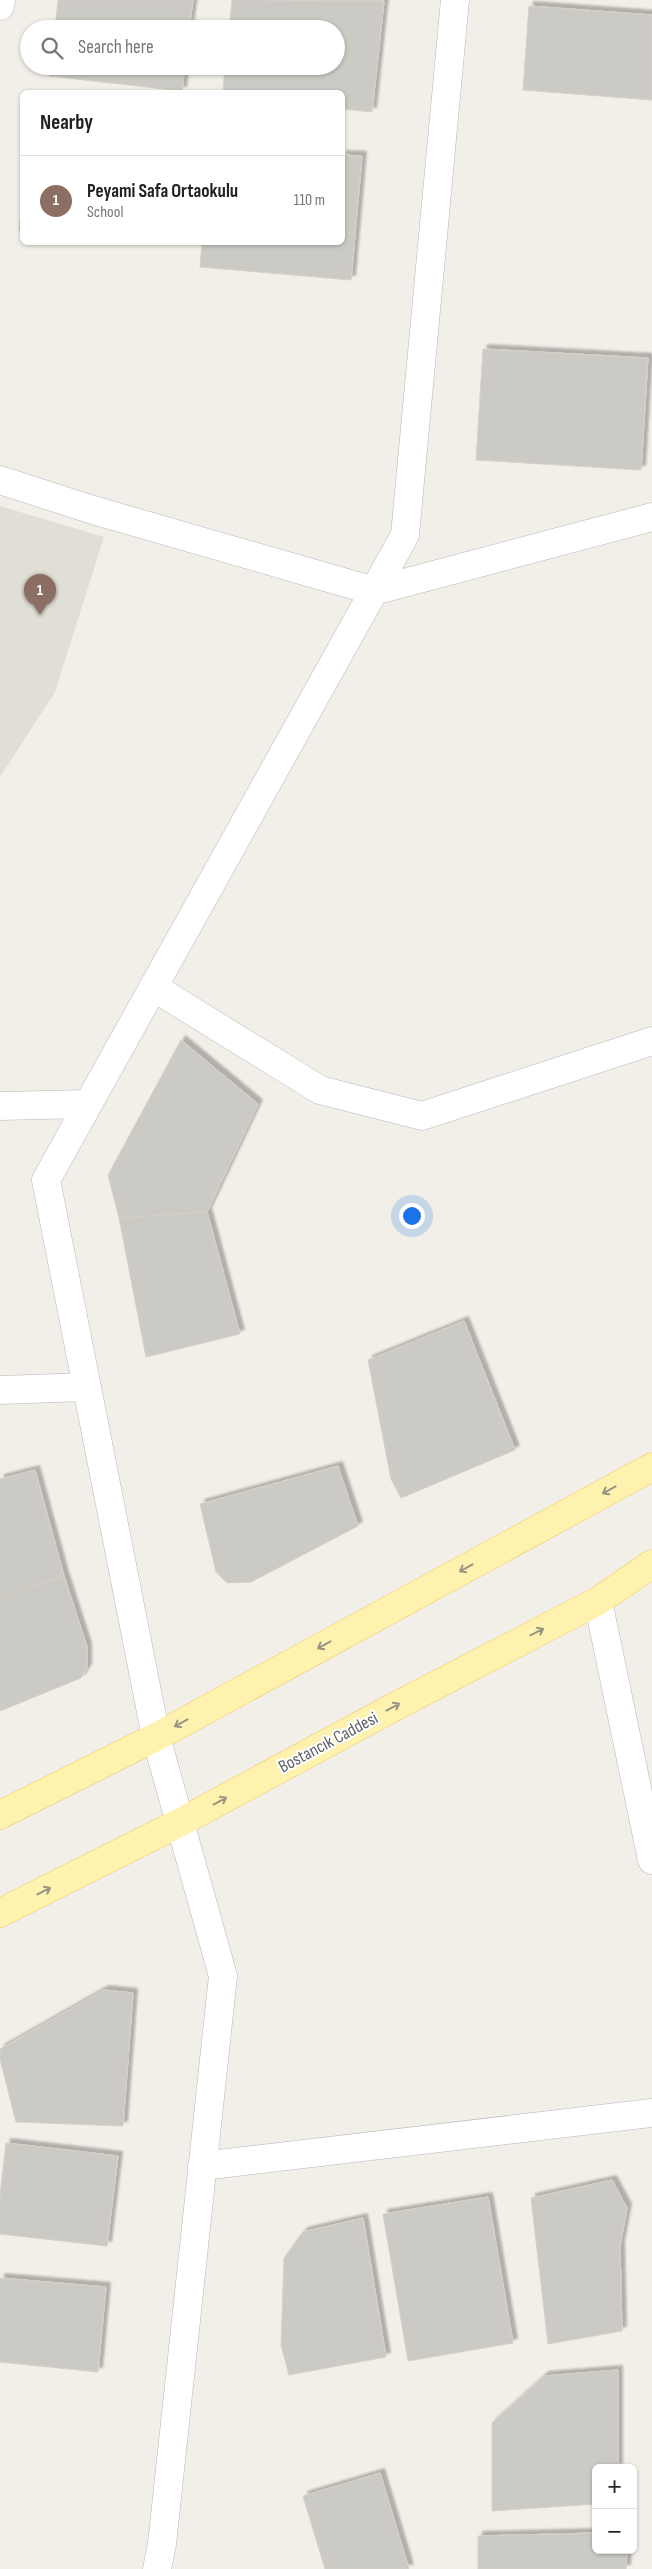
<!DOCTYPE html>
<meta charset="utf-8">
<style>
:root{--surface:#fff;--page:#f6f6f6;--text:#222;--muted:#767676;--line:#e0e0e0;--accent:#db2777}
body{margin:0;font-family:"Sofia Sans Condensed",sans-serif;background:var(--page);color:var(--text)}
.controls{position:absolute;right:15px;bottom:15px;display:grid;overflow:hidden;border-radius:8px;box-shadow:0 1px 4px #0004}
.controls button{width:45px;height:45px;display:grid;place-items:center;padding:0;border:0;border-bottom:1px solid var(--line);background:var(--surface);color:var(--text);font:25px sans-serif}
.you{position:absolute;left:411px;top:1215px;width:18px;height:18px;margin:-12px;border:4px solid #fff;border-radius:50%;background:#1a73e8;box-shadow:0 0 0 8px #1a73e833}
.badge{display:grid;place-items:center;width:32px;height:32px;border-radius:50%;background:var(--accent);color:#fff;font-size:16px;font-weight:700}
.pin{position:absolute;translate:-50% -41px;filter:drop-shadow(0 1px 2px #0008)}
.pin::after{content:'';position:absolute;top:26px;width:18px;height:15px;background:inherit;clip-path:polygon(0 0,100% 0,50% 100%)}
.list{margin:0;padding:0;list-style:none}
h2{display:flex;justify-content:space-between;align-items:center;height:65px;margin:0;padding:0 20px;font-size:21px}
h2 small{font-size:16px;font-weight:400;color:var(--muted)}
.list li{display:grid;grid-template-columns:32px 1fr auto;gap:15px;align-items:center;box-sizing:border-box;height:90px;padding:0 20px;border-top:1px solid var(--line)}
.list b{display:block;font-size:19px;white-space:nowrap}
.list p{margin:0;font-size:16px;white-space:nowrap;color:var(--muted)}
.list em{font-size:16px;font-style:normal;color:var(--muted)}
.icon{flex:none;width:28px;height:28px;fill:none;stroke:currentColor;stroke-width:2;stroke-linecap:round;stroke-linejoin:round}
.map{position:relative;flex:none;width:652px;height:2569px;overflow:hidden}
.search{position:absolute;background:var(--surface);box-shadow:0 1px 4px #0004;left:20px;top:20px;width:325px;height:55px;display:flex;align-items:center;gap:12px;box-sizing:border-box;padding:0 18px;border-radius:28px;color:var(--muted);font-size:19px}
.panel{position:absolute;background:var(--surface);box-shadow:0 1px 4px #0004;left:20px;top:90px;width:325px;height:155px;border-radius:8px}
.map>svg:first-child{display:block}
</style>
<div class="map">
<svg width="652" height="2569" viewBox="0 0 652 2569">
<defs>
<filter id="shadow"><feDropShadow dx="4.5" dy="-4.5" stdDeviation="1" flood-color="#0004"/></filter>
</defs>
<rect width="100%" height="100%" fill="#f1efe8"/>
<polygon fill="#e1ded6" points="0,506 104,537 55,692 0,777"/>
<g fill="#cccac5" stroke="#d6d1c6" filter="url(#shadow)">
<polygon points="58,0 193,0 189,29 55,29"/>
<polygon points="232,0 384,1 372,112 342,109 342,92 223,92 225,66 336,66 336,29 229,29"/>
<polygon points="529,6 652,15 652,100 523,90"/>
<polygon points="51,66 185,66 182,91 49,76"/>
<polygon points="342,155 362,156 351,280 200,267 202,242 342,242"/>
<polygon points="22,202 22,230 19,230"/>
<polygon points="483,349 648,358 641,470 476,460"/>
<polygon points="181,1040 258,1104 207,1212 119,1218 108,1175"/>
<polygon points="207,1212 240,1334 146,1357 119,1218"/>
<polygon points="464,1321 515,1450 401,1498 391,1479 368,1360"/>
<polygon points="338,1466 358,1526 251,1582 227,1583 216,1572 200,1504"/>
<polygon points="35,1470 64,1576 0,1599 0,1479"/>
<polygon points="64,1576 87,1647 87,1668 81,1678 0,1711 0,1599"/>
<polygon points="104,1990 133,1993 123,2126 16,2122 0,2059 0,2049"/>
<polygon points="6,2143 118,2156 107,2246 0,2234 0,2196"/>
<polygon points="612,2180 627,2208 620,2246 622,2331 548,2344 531,2198"/>
<polygon points="488,2197 513,2343 408,2361 383,2214"/>
<polygon points="363,2218 386,2357 289,2375 281,2345 284,2258 303,2232"/>
<polygon points="0,2278 106,2287 98,2372 0,2362"/>
<polygon points="618,2370 618,2468 596,2468 596,2504 492,2511 492,2423 544,2376"/>
<polygon points="380,2473 409,2569 325,2569 303,2496"/>
<polygon points="596,2533 596,2550 627,2550 626,2569 478,2569 478,2536"/>
</g>
<g fill="none" stroke-linecap="round" stroke-linejoin="round">
<g stroke="#b5b8bc" stroke-width="29">
<g id="minor">
<polyline points="0,6 1,0"/>
<polyline points="0,480 93,510 374,591 652,517"/>
<polyline points="153,987 320,1090 422,1116 652,1041"/>
<polyline points="0,1106 88,1104"/>
<polyline points="0,1390 87,1387"/>
<polyline points="598,1601 652,1860"/>
<polyline points="202,2166 652,2113"/>
<polyline points="157,2569 162,2544 223,1976 156,1737 46,1180 405,535 455,0"/>
</g>
</g>
<g stroke="#f2c960" stroke-width="29">
<g id="major">
<polyline points="0,1815 156,1737 652,1467"/>
<polyline points="0,1913 181,1822 394,1707 598,1601 652,1564"/>
</g>
</g>
<use href="#minor" stroke="#fff" stroke-width="28"/>
<use href="#major" stroke="#fff2af" stroke-width="28"/>
</g>
<defs><path id="oneway-shaft" d="M-6 0H5M1.5-3L5.5 0L1.5 3" fill="none" stroke-width="1.6" stroke-linecap="round" stroke-linejoin="round" transform="scale(1.25)"/></defs>
<g stroke="#979581">
<use href="#oneway-shaft" transform="translate(609 1490) rotate(151)"/>
<use href="#oneway-shaft" transform="translate(466 1568) rotate(151)"/>
<use href="#oneway-shaft" transform="translate(537 1632) rotate(-27)"/>
<use href="#oneway-shaft" transform="translate(324 1645) rotate(151)"/>
<use href="#oneway-shaft" transform="translate(393 1707) rotate(-28)"/>
<use href="#oneway-shaft" transform="translate(181 1723) rotate(151)"/>
<use href="#oneway-shaft" transform="translate(220 1801) rotate(-28)"/>
<use href="#oneway-shaft" transform="translate(44 1891) rotate(-27)"/>
</g>
<g text-anchor="middle" stroke-width="4" stroke-linejoin="round" paint-order="stroke">
<g font-size="18" fill="#5f6368" stroke="#fff">
<text transform="translate(328 1742) rotate(-28)" y="6">Bostancık Caddesi</text>
</g>
</g>
</svg>
<div class="controls">
<button>+</button>
<button>−</button>
</div>
<div class="you"></div>
<div class="pin badge" style="left:40px;top:615px;background:#8d6e63">1</div>
<div class="search"><svg class="icon" aria-label="search" viewBox="0 0 24 24"><circle cx="10" cy="10" r="6"/><path d="M15 15l6 6"/></svg>Search here</div>
<section class="panel">
<h2>Nearby<small></small></h2>
<ul class="list">
<li><span class="badge" style="background:#8d6e63">1</span><div><b>Peyami Safa Ortaokulu</b><p>School</p></div><em>110 m</em></li>
</ul>
</section>
</div>
